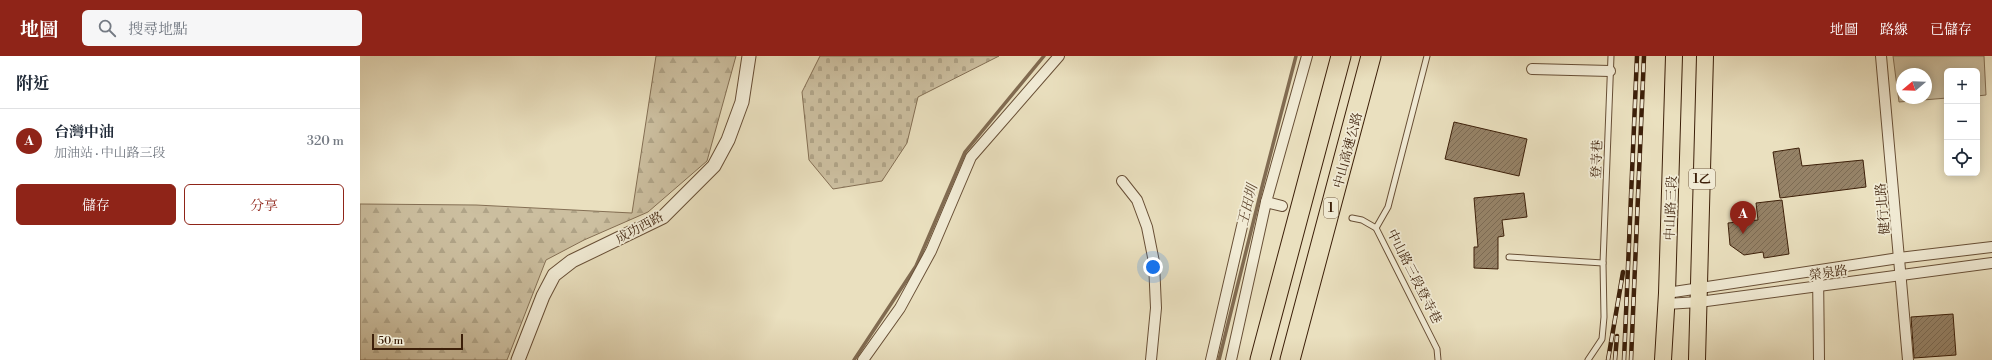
<!DOCTYPE html>
<html lang="zh-TW">
<meta charset="utf-8">
<style>
:root{--surface:#fff;--page:#f6f6f7;--text:#1f2937;--muted:#747a83;--line:#e0e1e3;--accent:#8f2418}
body{margin:0;font-family:"Libre Bodoni","Noto Serif TC",serif;background:var(--page);color:var(--text)}
.controls{position:absolute;right:12px;top:12px;display:grid;overflow:hidden;border-radius:6px;box-shadow:0 2px 10px #0003}
.controls button{width:36px;height:36px;display:grid;place-items:center;padding:0;border:0;border-bottom:1px solid var(--line);background:var(--surface);color:var(--text);font:20px sans-serif}
.compass{position:absolute;left:1536px;top:12px;width:36px;height:36px;border-radius:50%;background:var(--surface);box-shadow:0 2px 10px #0003;rotate:251deg}
.scale{position:absolute;left:12px;bottom:10px;width:91px;box-sizing:border-box;padding-left:4px;border:2px solid #3c1f09;border-top:0;font-size:11px;line-height:14px;white-space:nowrap;color:#3c1f09;-webkit-text-stroke:3px #f1ebd5;paint-order:stroke}
.you{position:absolute;left:793px;top:211px;width:14px;height:14px;margin:-10px;border:3px solid #fff;border-radius:50%;background:#1a73e8;box-shadow:0 0 0 6px #1a73e833}
.badge{display:grid;place-items:center;width:26px;height:26px;border-radius:50%;background:var(--accent);color:#fff;font-size:13px;font-weight:700}
.pin{position:absolute;translate:-50% -33px;filter:drop-shadow(0 1px 2px #0008)}
.pin::after{content:'';position:absolute;top:21px;width:14px;height:12px;background:inherit;clip-path:polygon(0 0,100% 0,50% 100%)}
.list{margin:0;padding:0;list-style:none}
h2{display:flex;justify-content:space-between;align-items:center;height:52px;margin:0;padding:0 16px;font-size:17px}
h2 small{font-size:13px;font-weight:400;color:var(--muted)}
.list li{display:grid;grid-template-columns:26px 1fr auto;gap:12px;align-items:center;box-sizing:border-box;height:64px;padding:0 16px;border-top:1px solid var(--line)}
.list b{display:block;font-size:15px;white-space:nowrap}
.list p{margin:0;font-size:13px;white-space:nowrap;color:var(--muted)}
.list em{font-size:13px;font-style:normal;color:var(--muted)}
.actions{display:flex;gap:8px;padding:12px 16px}
.actions a{flex:1;padding:9px 0;border:1px solid var(--accent);border-radius:6px;text-align:center;font-size:14px;color:var(--accent)}
.actions .main{background:var(--accent);color:#fff}
.icon{flex:none;width:22px;height:22px;fill:none;stroke:currentColor;stroke-width:2;stroke-linecap:round;stroke-linejoin:round}
.map{position:relative;flex:none;width:1632px;height:304px;overflow:hidden}
header{display:flex;align-items:center;gap:24px;box-sizing:border-box;height:56px;padding:0 20px;background:var(--accent);color:#fff}
header strong{font-size:19px}
nav{display:flex;gap:22px;margin-inline-start:auto;font-size:14px}
.search{width:280px;height:36px;background:var(--page);display:flex;align-items:center;gap:10px;box-sizing:border-box;padding:0 14px;border-radius:6px;color:var(--muted);font-size:15px}
main{display:flex}
aside{flex:1;background:var(--surface)}
.map>svg:first-child{display:block}
</style>
<header>
<strong>地圖</strong>
<div class="search"><svg class="icon" aria-label="search" viewBox="0 0 24 24"><circle cx="10" cy="10" r="6"/><path d="M15 15l6 6"/></svg>搜尋地點</div>
<nav><a>地圖</a><a>路線</a><a>已儲存</a></nav>
</header>
<main>
<aside>
<h2>附近<small></small></h2>
<ul class="list">
<li><span class="badge">A</span><div><b>台灣中油</b><p>加油站 · 中山路三段</p></div><em>320 m</em></li>
</ul>
<div class="actions"><a class="main">儲存</a><a>分享</a></div>
</aside>
<div class="map">
<svg width="1632" height="304" viewBox="0 0 1632 304">
<defs>
<pattern id="forest-firs" width="22" height="20" patternUnits="userSpaceOnUse"><rect width="22" height="20" fill="#ccbfa0"/><path d="M5 1l3.5 6h-7zM16 11l3.5 6h-7z" fill="#b0a488"/></pattern>
<pattern id="cemetery-stones" width="16" height="16" patternUnits="userSpaceOnUse"><rect width="16" height="16" fill="#ccbfa0"/><path d="M2 7V4a2 2 0 0 1 4 0v3zM10 15v-3a2 2 0 0 1 4 0v3z" fill="#b0a488"/></pattern>
<pattern id="building-hatch" width="6" height="6" patternUnits="userSpaceOnUse"><rect width="6" height="6" fill="#968368"/><path d="M-1 1l2-2M0 6l6-6M5 7l2-2" fill="none" stroke="#7c6b54"/></pattern>
</defs>
<rect width="100%" height="100%" fill="#eae0bf"/>
<filter id="stains"><feTurbulence type="fractalNoise" baseFrequency=".005" numOctaves="4"/><feColorMatrix values="0 0 0 0 .2 0 0 0 0 .09 0 0 0 0 .02 0 0 0 .5 -.17"/></filter>
<radialGradient id="worn" r=".72"><stop offset=".6" stop-color="#630" stop-opacity="0"/><stop offset="1" stop-color="#630" stop-opacity=".3"/></radialGradient>
<polygon fill="url(#forest-firs)" stroke="#846f54" points="296,0 376,0 347,105 288,156 224,184 186,204 147,304 0,304 0,148 116,149 272,157"/>
<polygon fill="url(#cemetery-stones)" stroke="#846f54" points="460,0 639,0 558,41 547,87 522,125 473,133 449,104 442,36"/>
<path fill="#ccbfa0" stroke="#846f54" fill-rule="evenodd" d="M 1533,0 L 1624,0 L 1626,39 L 1617,40 L 1617,15 L 1587,15 L 1587,42 L 1539,46 ZM 1542,18 L 1566,18 L 1566,42 L 1542,42 Z"/>
<g fill="none" stroke-linecap="round" stroke-linejoin="round">
<g stroke="#816b51" stroke-width="3.5">
<polyline points="494,304 556,210 605,96 684,0"/>
<polyline points="859,304 903,127 936,0"/>
</g>
</g>
<g fill="url(#building-hatch)" stroke="#3c1f09">
<polygon points="1094,66 1167,83 1159,120 1085,103"/>
<polygon points="1439,92 1442,110 1503,104 1506,131 1420,142 1413,96"/>
<polygon points="1164,137 1167,161 1142,164 1144,180 1138,181 1138,213 1114,212 1114,191 1118,191 1114,142"/>
<polygon points="1422,144 1429,198 1404,202 1403,196 1384,199 1370,189 1368,167 1398,164 1396,147"/>
<polygon points="1593,258 1596,299 1554,302 1551,261"/>
</g>
<g fill="none" stroke-linecap="round" stroke-linejoin="round">
<g stroke="#684f36" stroke-width="7">
<g id="service">
<polyline points="992,162 1002,164 1016,172 1077,293 1078,304"/>
<polyline points="1016,172 1028,151 1067,0"/>
<polyline points="1149,201 1243,207"/>
<polyline points="1228,304 1242,283 1244,261 1243,207 1251,0"/>
</g>
</g>
<g stroke="#684f36" stroke-width="12">
<g id="minor">
<polyline points="1521,0 1548,304"/>
<polyline points="1172,13 1250,15"/>
<polyline points="762,125 777,144 787,171 794,206 796,252 791,304"/>
<polyline points="906,146 947,0"/>
<polyline points="1458,215 1459,304"/>
<polyline points="1307,237 1539,202 1632,191"/>
<polyline points="1306,248 1339,246 1632,207"/>
<polyline points="503,304 540,252 571,195 611,101 699,0"/>
<polyline points="851,304 886,153"/>
<polyline points="871,304 906,146 922,150"/>
</g>
</g>
<g stroke="#684f36" stroke-width="15">
<polyline id="tertiary" points="158,304 183,240 194,219 212,205 303,161 354,110 368,84 382,46 389,0"/>
</g>
<g stroke="#3c1f09" stroke-width="18">
<g id="primary">
<polyline points="1303,304 1307,237 1314,0"/>
<polyline points="1337,304 1345,0"/>
</g>
</g>
<g stroke="#3c1f09" stroke-width="21">
<g id="motorway">
<polyline points="900,304 981,0"/>
<polyline points="930,304 1011,0"/>
</g>
</g>
<use href="#service" stroke="#f1ebd5" stroke-width="5"/>
<use href="#minor" stroke="#f1ebd5" stroke-width="10"/>
<use href="#tertiary" stroke="#f1ebd5" stroke-width="13"/>
<use href="#primary" stroke="#eae0bf" stroke-width="16"/>
<use href="#motorway" stroke="#eae0bf" stroke-width="19"/>
<g stroke="#3c1f09" stroke-width="4.5">
<g id="rail">
<polyline points="1248,304 1263,216"/>
<polyline points="1255,304 1257,280"/>
<polyline points="1264,304 1277,0"/>
<polyline points="1271,304 1284,0"/>
</g>
</g>
<use href="#rail" stroke="#f1ebd5" stroke-width="3" stroke-dasharray="9" stroke-linecap="butt"/>
</g>
<g text-anchor="middle" stroke-width="3.5" stroke-linejoin="round" paint-order="stroke">
<g fill="#f1ebd5" stroke="#725c46" stroke-width="1">
<rect x="1329" y="113" width="26" height="20" rx="3"/>
<rect x="964" y="142" width="14" height="20" rx="3"/>
</g>
<g font-size="12" font-weight="bold" fill="#3c1f09">
<text x="1342" y="127">1乙</text>
<text x="971" y="156">1</text>
</g>
<g font-size="13" fill="#3c1f09" stroke="#f1ebd5">
<text transform="translate(987 94) rotate(-75)" y="5">中山高速公路</text>
<text transform="translate(1236 103) rotate(-88)" y="5">登寺巷</text>
<text transform="translate(1310 152) rotate(-88)" y="5">中山路三段</text>
<text transform="translate(1522 153) rotate(-95)" y="5">健行北路</text>
<text transform="translate(279 171) rotate(-28)" y="5">成功西路</text>
<text transform="translate(1468 216) rotate(-8)" y="5">榮泉路</text>
<text transform="translate(1055 220) rotate(63)" y="5">中山路三段登寺巷</text>
</g>
<g font-size="14" font-style="italic" fill="#644b33" stroke="#f1ebd5">
<text transform="translate(887 149) rotate(-76)" y="5">王田圳</text>
</g>
</g>
<rect width="100%" height="100%" filter="url(#stains)"/>
<rect width="100%" height="100%" fill="url(#worn)"/>
</svg>
<div class="controls">
<button>+</button>
<button>−</button>
<button><svg class="icon" aria-label="locate" viewBox="0 0 24 24"><circle cx="12" cy="12" r="6"/><path d="M12 2v4M12 18v4M2 12h4M18 12h4"/></svg></button>
</div>
<svg class="compass" viewBox="-18 -18 36 36"><path d="M0-13l5 13h-10z" fill="#e53935"/><path d="M0 13l5-13h-10z" fill="#747a83"/></svg>
<div class="scale">50 m</div>
<div class="you"></div>
<div class="pin badge" style="left:1383px;top:178px">A</div>
</div>
</main>
